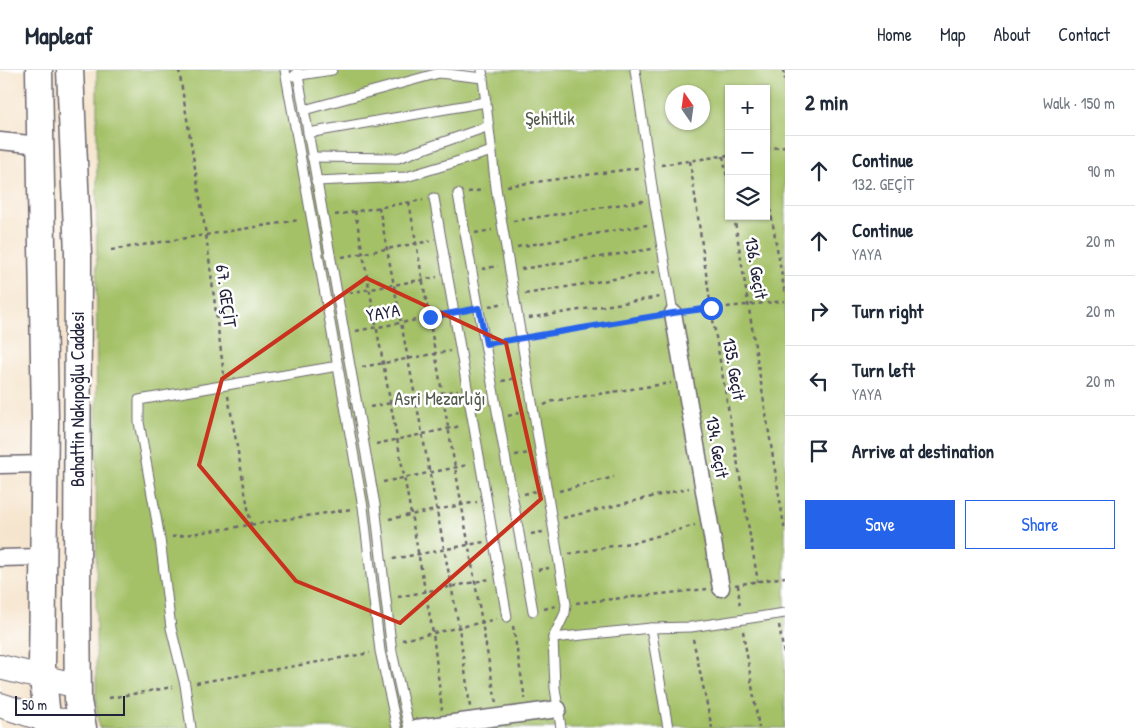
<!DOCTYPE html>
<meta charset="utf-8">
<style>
:root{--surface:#fff;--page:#f2f2f3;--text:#1f2937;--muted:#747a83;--line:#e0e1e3;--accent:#2563eb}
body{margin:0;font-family:"Patrick Hand",sans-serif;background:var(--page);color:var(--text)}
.controls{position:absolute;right:15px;top:15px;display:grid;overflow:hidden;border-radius:0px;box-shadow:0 1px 4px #0004}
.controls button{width:45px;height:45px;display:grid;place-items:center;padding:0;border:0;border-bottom:1px solid var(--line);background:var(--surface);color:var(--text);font:25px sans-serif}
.compass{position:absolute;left:665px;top:15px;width:45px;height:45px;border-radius:50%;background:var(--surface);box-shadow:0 1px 4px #0004;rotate:347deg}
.scale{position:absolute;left:15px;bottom:12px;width:110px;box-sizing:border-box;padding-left:5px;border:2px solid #22223b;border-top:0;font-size:14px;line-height:18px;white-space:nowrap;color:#22223b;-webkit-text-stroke:4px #fff;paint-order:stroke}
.stop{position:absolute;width:15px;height:15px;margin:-11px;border:4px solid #2563eb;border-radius:50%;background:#fff}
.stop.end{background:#2563eb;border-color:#fff;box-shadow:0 1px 5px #0008}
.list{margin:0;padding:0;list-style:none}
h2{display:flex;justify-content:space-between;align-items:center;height:65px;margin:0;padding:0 20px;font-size:21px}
h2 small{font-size:16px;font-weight:400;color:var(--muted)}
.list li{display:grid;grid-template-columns:32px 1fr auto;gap:15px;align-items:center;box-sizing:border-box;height:70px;padding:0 20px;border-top:1px solid var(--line)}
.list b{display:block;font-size:19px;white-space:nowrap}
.list p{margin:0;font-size:16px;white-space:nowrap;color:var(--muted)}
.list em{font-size:16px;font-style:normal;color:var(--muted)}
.actions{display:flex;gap:10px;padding:15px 20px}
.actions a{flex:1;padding:11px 0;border:1px solid var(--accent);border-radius:0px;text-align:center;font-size:18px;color:var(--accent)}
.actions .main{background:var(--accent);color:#fff}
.icon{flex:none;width:28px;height:28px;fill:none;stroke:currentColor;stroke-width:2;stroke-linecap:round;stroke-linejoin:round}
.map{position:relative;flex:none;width:785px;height:658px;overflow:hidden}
header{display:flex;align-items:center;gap:30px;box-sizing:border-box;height:70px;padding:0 25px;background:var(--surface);border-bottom:1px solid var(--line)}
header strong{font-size:24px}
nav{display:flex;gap:28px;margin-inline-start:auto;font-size:18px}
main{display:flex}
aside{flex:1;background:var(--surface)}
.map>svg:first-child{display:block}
</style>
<header>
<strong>Mapleaf</strong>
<nav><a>Home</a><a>Map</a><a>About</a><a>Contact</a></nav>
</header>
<main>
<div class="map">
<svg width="785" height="658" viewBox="0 0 785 658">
<rect width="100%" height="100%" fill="#fff"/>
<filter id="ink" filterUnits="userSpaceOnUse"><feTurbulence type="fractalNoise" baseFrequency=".02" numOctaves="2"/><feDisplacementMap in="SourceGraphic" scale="10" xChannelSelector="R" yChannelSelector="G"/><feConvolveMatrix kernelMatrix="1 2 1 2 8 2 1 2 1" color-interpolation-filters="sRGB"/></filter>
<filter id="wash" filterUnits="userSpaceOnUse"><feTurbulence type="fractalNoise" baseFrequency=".0096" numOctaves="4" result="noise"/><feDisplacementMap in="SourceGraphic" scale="20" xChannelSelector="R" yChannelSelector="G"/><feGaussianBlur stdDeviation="1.12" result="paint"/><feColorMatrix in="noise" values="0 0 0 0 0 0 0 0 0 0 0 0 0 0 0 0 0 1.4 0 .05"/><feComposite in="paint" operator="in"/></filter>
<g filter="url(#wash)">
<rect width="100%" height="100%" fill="#f6e5ce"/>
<path fill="#a4c168" stroke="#637252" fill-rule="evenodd" d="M 97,0 L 785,0 L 785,658 L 99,658 L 96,633 ZM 729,19 L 766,19 L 766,146 L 729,146 ZM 672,22 L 702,22 L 702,52 L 672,52 Z"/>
</g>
<g filter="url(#ink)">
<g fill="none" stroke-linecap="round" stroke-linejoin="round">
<g stroke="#6c666e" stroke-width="11">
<g id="service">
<polyline points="285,0 363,437 380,581 397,658"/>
<polyline points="297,0 375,435 392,582 409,658"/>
<polyline points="482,0 496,118 566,534 565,543 553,568 555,618 561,658"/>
<polyline points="635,0 654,130 673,243"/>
<polyline points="294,6 332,0"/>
<polyline points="304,40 439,3 483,8"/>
<polyline points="308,63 486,32"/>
<polyline points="312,87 398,88 489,56"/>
<polyline points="316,111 406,107 492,81"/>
<polyline points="458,124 533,541"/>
<polyline points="434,128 507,547"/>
<polyline points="651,558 668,658"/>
<polyline points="553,568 651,558 691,557 785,543"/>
<polyline points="191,658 185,615 171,558 160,469 139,352 139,330 338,296"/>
</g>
</g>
<g stroke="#6c666e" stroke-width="19">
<g id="minor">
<polyline points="0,71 40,75"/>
<polyline points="673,243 721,518"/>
<polyline points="0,395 44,394"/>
<polyline points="0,488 43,487"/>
<polyline points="416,658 558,639"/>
</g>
</g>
<g stroke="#6c666e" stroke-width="26">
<g id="secondary">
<polyline points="0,597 78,616"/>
<polyline points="0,635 47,650 82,652"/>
</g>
</g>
<g stroke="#6c666e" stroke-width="29">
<g id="primary">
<polyline points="39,0 45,350 42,597 48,658"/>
<polyline points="70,0 78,184 77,532 78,631 83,658"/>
</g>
</g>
<g stroke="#6c666e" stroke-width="2.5" stroke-dasharray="4 4" stroke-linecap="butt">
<polyline points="179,0 206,165 224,305"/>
<polyline points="783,0 785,10"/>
<polyline points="766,79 785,76"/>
<polyline points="723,86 729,117"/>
<polyline points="690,91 711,238 758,512"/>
<polyline points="661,95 729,85"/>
<polyline points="766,115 785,224"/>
<polyline points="507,116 638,98"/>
<polyline points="468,122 484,120"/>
<polyline points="409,132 496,633"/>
<polyline points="379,137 459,557 470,637"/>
<polyline points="355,141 433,563 442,640"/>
<polyline points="335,145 423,130"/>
<polyline points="734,146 785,462"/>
<polyline points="513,151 643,131"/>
<polyline points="475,163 492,160"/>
<polyline points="517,177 647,155"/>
<polyline points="111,180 299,150"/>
<polyline points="342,187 430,171"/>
<polyline points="482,199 498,196"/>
<polyline points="521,199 652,179"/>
<polyline points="349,223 437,207"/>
<polyline points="525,224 655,202"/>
<polyline points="489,236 505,233"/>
<polyline points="687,241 785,231"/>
<polyline points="529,248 660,227"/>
<polyline points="356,261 444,245"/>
<polyline points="531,266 659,245"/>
<polyline points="495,272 511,269"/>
<polyline points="362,297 450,281"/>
<polyline points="502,311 516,308"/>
<polyline points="228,326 251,455"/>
<polyline points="544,335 553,331 671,313"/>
<polyline points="370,337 458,320"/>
<polyline points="508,346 522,342"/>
<polyline points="376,374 461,356"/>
<polyline points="515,385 530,383"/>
<polyline points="383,412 468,395"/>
<polyline points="559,421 614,407"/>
<polyline points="524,424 536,421"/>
<polyline points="563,448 689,418"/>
<polyline points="389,449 477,432"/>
<polyline points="531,464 543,462"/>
<polyline points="172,467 352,439"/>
<polyline points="569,484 640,471 695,455"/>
<polyline points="393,489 484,472"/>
<polyline points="538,500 549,498"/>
<polyline points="735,515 785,507"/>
<polyline points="738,515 740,538"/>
<polyline points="398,527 490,509"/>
<polyline points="576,533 707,519"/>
<polyline points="544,539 556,536"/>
<polyline points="779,555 785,590"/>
<polyline points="513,556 525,629"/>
<polyline points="743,561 759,658"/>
<polyline points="693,569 712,658"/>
<polyline points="402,570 497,549"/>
<polyline points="196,613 370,583"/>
<polyline points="109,628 173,617"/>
</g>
<use href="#service" stroke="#fff" stroke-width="9"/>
<use href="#minor" stroke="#fff" stroke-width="16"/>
<use href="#secondary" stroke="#fff" stroke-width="24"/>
<use href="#primary" stroke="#fff" stroke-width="26"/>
</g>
</g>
<g fill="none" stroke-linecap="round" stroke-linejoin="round" filter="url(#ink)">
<polyline stroke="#2563eb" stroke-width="6" points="430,247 479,238 486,274 673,243 711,238"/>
</g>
<path fill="none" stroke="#c8321e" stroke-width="4" stroke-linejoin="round" d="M 366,208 L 506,273 L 541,429 L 400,553 L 296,511 L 199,395 L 222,309 Z"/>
<g text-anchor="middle" stroke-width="5" stroke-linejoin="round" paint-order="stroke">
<g font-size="18" fill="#505a4b" stroke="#fff">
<text x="550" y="55">Şehitlik</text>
<text x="440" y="335">Asri Mezarlığı</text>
</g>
<g font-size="18" fill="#22223b" stroke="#fff">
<text transform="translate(756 198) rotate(80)" y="6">136. Geçit</text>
<text transform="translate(226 226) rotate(82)" y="6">67. GEÇİT</text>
<text transform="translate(383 243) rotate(-10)" y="6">YAYA</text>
<text transform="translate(734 299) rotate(80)" y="6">135. Geçit</text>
<text transform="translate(78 329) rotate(-90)" y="6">Bahattin Nakıpoğlu Caddesi</text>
<text transform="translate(717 377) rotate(80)" y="6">134. Geçit</text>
</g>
</g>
</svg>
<div class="controls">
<button>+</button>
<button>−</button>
<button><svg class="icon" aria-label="layers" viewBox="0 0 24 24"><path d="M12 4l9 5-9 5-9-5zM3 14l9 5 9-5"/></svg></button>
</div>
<svg class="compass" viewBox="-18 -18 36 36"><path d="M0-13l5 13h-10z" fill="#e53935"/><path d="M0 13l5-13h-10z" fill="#747a83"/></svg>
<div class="scale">50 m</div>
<div class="stop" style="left:711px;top:238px"></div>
<div class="stop end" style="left:430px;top:247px"></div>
</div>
<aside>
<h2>2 min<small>Walk · 150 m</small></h2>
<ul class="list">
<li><svg class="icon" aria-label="ahead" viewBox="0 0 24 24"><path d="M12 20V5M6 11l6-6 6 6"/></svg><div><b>Continue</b><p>132. GEÇİT</p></div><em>90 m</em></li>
<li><svg class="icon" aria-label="ahead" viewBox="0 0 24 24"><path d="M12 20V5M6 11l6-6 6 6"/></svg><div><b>Continue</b><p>YAYA</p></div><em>20 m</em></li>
<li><svg class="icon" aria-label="right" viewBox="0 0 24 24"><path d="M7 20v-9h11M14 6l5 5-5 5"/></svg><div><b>Turn right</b></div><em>20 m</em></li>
<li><svg class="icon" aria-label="left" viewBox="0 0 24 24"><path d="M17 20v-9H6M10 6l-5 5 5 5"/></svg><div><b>Turn left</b><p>YAYA</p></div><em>20 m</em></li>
<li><svg class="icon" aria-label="arrive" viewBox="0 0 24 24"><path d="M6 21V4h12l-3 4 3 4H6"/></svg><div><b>Arrive at destination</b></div></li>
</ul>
<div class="actions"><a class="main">Save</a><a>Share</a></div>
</aside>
</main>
